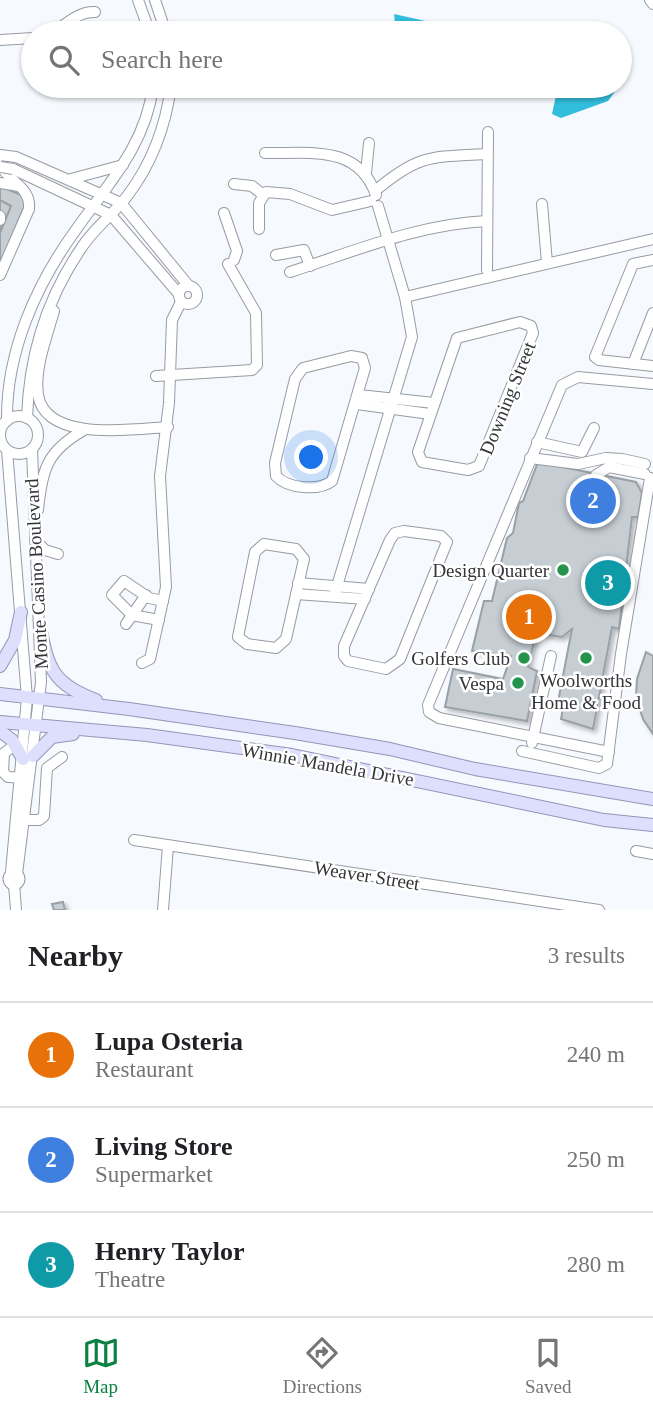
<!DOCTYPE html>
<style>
:root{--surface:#fff;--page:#f6f6f6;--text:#202124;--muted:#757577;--line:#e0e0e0;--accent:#0b8043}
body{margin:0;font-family:"Times New Roman",serif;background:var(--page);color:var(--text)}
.you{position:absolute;left:312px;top:458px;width:24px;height:24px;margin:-18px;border:5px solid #fff;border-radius:50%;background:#1a73e8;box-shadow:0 0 0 10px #1a73e833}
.badge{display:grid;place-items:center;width:46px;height:46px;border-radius:50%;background:var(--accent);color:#fff;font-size:23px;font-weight:700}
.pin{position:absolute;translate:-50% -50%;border:4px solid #fff;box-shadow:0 2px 7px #0006}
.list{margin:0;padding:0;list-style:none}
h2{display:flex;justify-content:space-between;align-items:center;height:91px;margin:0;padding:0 28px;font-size:30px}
h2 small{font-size:23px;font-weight:400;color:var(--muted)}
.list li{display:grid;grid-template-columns:46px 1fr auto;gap:21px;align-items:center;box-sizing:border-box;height:105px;padding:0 28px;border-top:2px solid var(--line)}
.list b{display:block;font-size:26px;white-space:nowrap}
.list p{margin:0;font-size:23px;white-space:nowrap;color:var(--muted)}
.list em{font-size:23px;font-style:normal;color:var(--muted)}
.icon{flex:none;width:38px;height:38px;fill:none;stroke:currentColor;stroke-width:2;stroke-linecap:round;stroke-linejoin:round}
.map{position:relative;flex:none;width:653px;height:910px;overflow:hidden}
.search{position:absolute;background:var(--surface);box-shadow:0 2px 5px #0004;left:21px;right:21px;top:21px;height:77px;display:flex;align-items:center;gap:18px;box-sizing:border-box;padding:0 24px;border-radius:38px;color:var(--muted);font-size:26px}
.sheet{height:406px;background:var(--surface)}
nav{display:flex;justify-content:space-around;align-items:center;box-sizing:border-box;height:98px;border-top:2px solid var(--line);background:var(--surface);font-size:19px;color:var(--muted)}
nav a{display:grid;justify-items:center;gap:4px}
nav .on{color:var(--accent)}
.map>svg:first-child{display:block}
</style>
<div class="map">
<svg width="653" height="910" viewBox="0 0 653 910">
<defs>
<filter id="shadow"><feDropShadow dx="3" dy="3" stdDeviation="2" flood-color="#0004"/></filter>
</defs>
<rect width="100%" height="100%" fill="#f6f9fe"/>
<g fill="#31bedd">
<polygon points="394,14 439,24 442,33 396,33"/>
<polygon points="558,86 615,86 616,90 608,101 561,118 552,114"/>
</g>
<g fill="#c6ced4" stroke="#99a1a6" stroke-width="2" filter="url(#shadow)">
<polygon points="0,186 28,198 0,264"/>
<polygon points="0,200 11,206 0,233"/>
<polygon points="538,462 636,482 642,493 638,517 632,517 619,629 612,627 593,729 561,719 564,702 558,702 572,629 562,637 536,633 528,667 537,671 527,721 445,707 453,669 503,679 511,656 472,651 484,601 492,601 507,538 513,533 519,503 523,501"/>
<polygon points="602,562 620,566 614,602 595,599"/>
<polygon points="646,652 653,656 653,734 643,719 636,697 637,679"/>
<polygon points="63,902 65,910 54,910 52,904"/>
</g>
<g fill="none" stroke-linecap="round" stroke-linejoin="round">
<g stroke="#979ba3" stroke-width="12">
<g id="minor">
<polyline points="138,0 150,33"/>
<polyline points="155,0 166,33"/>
<polyline points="650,0 653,4"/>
<path d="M 52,33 C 66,25 78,11 95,12"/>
<polyline points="0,40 33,38"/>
<path d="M 265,153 C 310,154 358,144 376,195"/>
<polyline points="0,155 16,157 121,203 188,285"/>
<path d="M 0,165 C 10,183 31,187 29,209 L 0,275"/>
<polyline points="13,169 111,215 178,293"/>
<polyline points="366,173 369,143"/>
<polyline points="71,179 123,165"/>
<polyline points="0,183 19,186"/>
<polyline points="234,184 252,186 262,194"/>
<path d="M 375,191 C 419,154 431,157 486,154"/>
<polyline points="542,204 547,263"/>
<polyline points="224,213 237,251 234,260"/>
<polyline points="0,216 0,220"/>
<polyline points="259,229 259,203 266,192 290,194 332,210 371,201"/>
<polyline points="276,255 304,250 310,266"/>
<polyline points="653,260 633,264 595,357 599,360 653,366"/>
<polyline points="487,270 488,132"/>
<path d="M 290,272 C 355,251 419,224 487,221"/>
<circle cx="188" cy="295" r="9"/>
<polyline points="405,297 653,239"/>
<path d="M 54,311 C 47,336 34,369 38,395 C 46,443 134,429 168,427"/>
<polygon points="520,322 531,326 533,333 479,466 468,470 422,462 418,452 457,338"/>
<path d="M 351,356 L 362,358 L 365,368 L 332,481 C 319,491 288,489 276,476 L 275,463 L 295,379 L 303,368 Z"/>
<polyline points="633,364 653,313"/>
<polyline points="156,376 252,370 257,365 256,313 228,264"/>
<polyline points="359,395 434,403"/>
<polyline points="357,404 430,414"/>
<circle cx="19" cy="435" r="19"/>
<path d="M 27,418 C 29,355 46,299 82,247 C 95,227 114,214 128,195 C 152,163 166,124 171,86"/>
<path d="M 7,421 C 6,352 36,285 75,231 C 108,184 146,145 153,86"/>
<polyline points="537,442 582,452 594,428"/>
<polyline points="7,450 27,698 11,872"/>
<polyline points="530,458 578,464 606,458 622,459 645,464"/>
<polyline points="596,475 609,467 645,474"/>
<path d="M 38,510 C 42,469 47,451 84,430"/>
<polygon points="404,531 441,536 447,542 400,659 386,669 348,661 344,656 344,646 390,540 395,533"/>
<polyline points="35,540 45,550 58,554"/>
<polygon points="264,544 296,549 304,559 286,639 276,648 247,644 238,637 255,552"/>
<polyline points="298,583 369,589"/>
<polyline points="296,594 365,599"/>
<polyline points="334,596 412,337 405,297 378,206"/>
<polyline points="159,620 132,615 112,595 124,581 149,598 163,601"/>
<polyline points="126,624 146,595"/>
<polyline points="142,663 150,659 166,587 160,476 169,403 172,320 181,302"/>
<polyline points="532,743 551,656"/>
<polyline points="15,745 4,753 3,772 8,777 28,778"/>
<polyline points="522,751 599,768 607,764 621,654 650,478"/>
<polyline points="609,752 439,718 429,712 428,705 562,385 578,377 653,384"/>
<polyline points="25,820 39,820 44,816 47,768 62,757"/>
<polyline points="134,840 599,910"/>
<polyline points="636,851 653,854"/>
<circle cx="14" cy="879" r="5.5"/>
<polyline points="17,874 41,682 32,449"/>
<polyline points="14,884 16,910"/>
<polyline points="163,910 168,846"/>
</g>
</g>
<g stroke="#9495b7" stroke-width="14">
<g id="major">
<path d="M 40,626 C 48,669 53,684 96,700"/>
<polyline points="0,666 15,640 21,612"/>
<polyline points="0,694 129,709 295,733 390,749 475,769 653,799"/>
<polyline points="0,722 147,735 292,755 604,820 653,825"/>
<polyline points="0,731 12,740 23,759"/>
<polyline points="33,756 52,737 73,734"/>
</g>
</g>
<use href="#minor" stroke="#fff" stroke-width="10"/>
<use href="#major" stroke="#dedffd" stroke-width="12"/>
<g stroke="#979ba3" stroke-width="12" stroke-linecap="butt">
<polyline id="minor-bridge" points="0,167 13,169"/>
</g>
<use href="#minor-bridge" stroke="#fff" stroke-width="10"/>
</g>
<g fill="#24934c" stroke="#fff" stroke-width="2.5">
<circle cx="563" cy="570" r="7"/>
<circle cx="524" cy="658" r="7"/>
<circle cx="586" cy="658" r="7"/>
<circle cx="518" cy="683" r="7"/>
</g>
<g text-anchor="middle" stroke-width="5" stroke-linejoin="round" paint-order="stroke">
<g font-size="19" fill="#343539" stroke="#fff">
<text transform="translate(507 398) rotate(-68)" y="7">Downing Street</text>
<text transform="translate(36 574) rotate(-93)" y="7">Monte Casino Boulevard</text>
<text transform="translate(328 764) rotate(10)" y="7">Winnie Mandela Drive</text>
<text transform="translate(367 875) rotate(9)" y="7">Weaver Street</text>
</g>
<g font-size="19" fill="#343539" stroke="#fff" text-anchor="end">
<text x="549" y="577">Design Quarter</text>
<text x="510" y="665">Golfers Club</text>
<text x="586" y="687" text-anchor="middle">Woolworths<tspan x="586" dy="22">Home &amp; Food</tspan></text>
<text x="504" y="690">Vespa</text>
</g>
</g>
</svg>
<div class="you"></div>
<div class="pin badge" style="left:529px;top:617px;background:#e8710a">1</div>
<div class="pin badge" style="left:593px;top:501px;background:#3f7fe0">2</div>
<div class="pin badge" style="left:608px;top:583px;background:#0f9aa8">3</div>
<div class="search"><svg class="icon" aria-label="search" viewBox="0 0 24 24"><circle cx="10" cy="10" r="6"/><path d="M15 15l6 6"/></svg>Search here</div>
</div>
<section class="sheet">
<h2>Nearby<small>3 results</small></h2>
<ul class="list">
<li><span class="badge" style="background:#e8710a">1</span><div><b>Lupa Osteria</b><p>Restaurant</p></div><em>240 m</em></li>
<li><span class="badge" style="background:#3f7fe0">2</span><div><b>Living Store</b><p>Supermarket</p></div><em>250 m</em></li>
<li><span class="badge" style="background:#0f9aa8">3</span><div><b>Henry Taylor</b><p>Theatre</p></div><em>280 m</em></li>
</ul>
</section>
<nav>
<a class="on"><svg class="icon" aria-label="map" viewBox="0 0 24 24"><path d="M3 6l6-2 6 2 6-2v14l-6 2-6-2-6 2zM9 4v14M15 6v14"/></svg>Map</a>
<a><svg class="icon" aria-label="directions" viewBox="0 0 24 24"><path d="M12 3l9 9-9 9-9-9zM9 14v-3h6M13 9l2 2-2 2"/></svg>Directions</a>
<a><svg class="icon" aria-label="saved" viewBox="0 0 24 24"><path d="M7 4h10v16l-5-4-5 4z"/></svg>Saved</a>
</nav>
